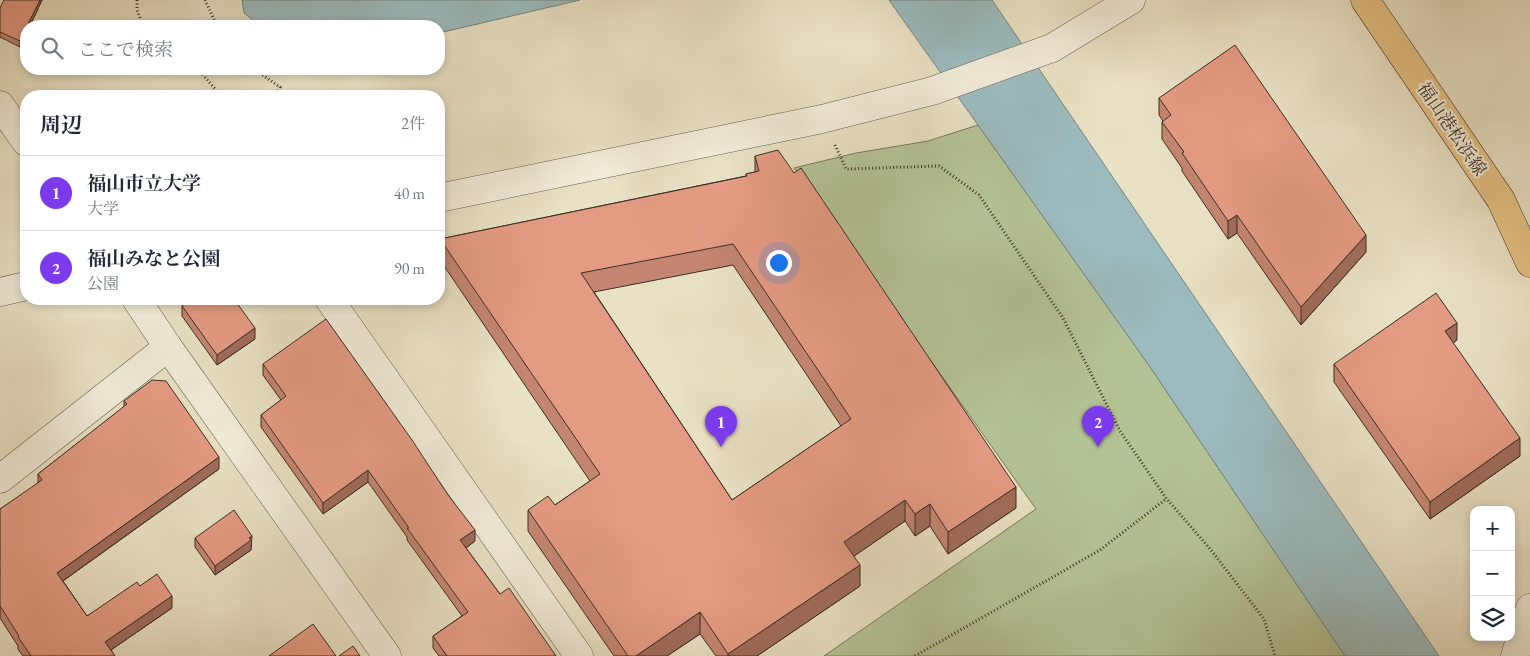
<!DOCTYPE html>
<html lang="ja">
<meta charset="utf-8">
<style>
:root{--surface:#fff;--page:#f6f6f7;--text:#1f2937;--muted:#747a83;--line:#e0e1e3;--accent:#7c3aed}
body{margin:0;font-family:"EB Garamond","Noto Serif JP",serif;background:var(--page);color:var(--text)}
.controls{position:absolute;right:15px;bottom:15px;display:grid;overflow:hidden;border-radius:10px;box-shadow:0 2px 8px #0003}
.controls button{width:45px;height:45px;display:grid;place-items:center;padding:0;border:0;border-bottom:1px solid var(--line);background:var(--surface);color:var(--text);font:25px sans-serif}
.you{position:absolute;left:778px;top:262px;width:18px;height:18px;margin:-12px;border:4px solid #fff;border-radius:50%;background:#1a73e8;box-shadow:0 0 0 8px #1a73e833}
.badge{display:grid;place-items:center;width:32px;height:32px;border-radius:50%;background:var(--accent);color:#fff;font-size:16px;font-weight:700}
.pin{position:absolute;translate:-50% -41px;filter:drop-shadow(0 1px 2px #0008)}
.pin::after{content:'';position:absolute;top:26px;width:18px;height:15px;background:inherit;clip-path:polygon(0 0,100% 0,50% 100%)}
.list{margin:0;padding:0;list-style:none}
h2{display:flex;justify-content:space-between;align-items:center;height:65px;margin:0;padding:0 20px;font-size:21px}
h2 small{font-size:16px;font-weight:400;color:var(--muted)}
.list li{display:grid;grid-template-columns:32px 1fr auto;gap:15px;align-items:center;box-sizing:border-box;height:75px;padding:0 20px;border-top:1px solid var(--line)}
.list b{display:block;font-size:19px;white-space:nowrap}
.list p{margin:0;font-size:16px;white-space:nowrap;color:var(--muted)}
.list em{font-size:16px;font-style:normal;color:var(--muted)}
.icon{flex:none;width:28px;height:28px;fill:none;stroke:currentColor;stroke-width:2;stroke-linecap:round;stroke-linejoin:round}
.map{position:relative;flex:none;width:1530px;height:656px;overflow:hidden}
.search{position:absolute;background:var(--surface);box-shadow:0 2px 8px #0003;left:20px;top:20px;width:425px;height:55px;display:flex;align-items:center;gap:12px;box-sizing:border-box;padding:0 18px;border-radius:20px;color:var(--muted);font-size:19px}
.panel{position:absolute;background:var(--surface);box-shadow:0 2px 8px #0003;left:20px;top:90px;width:425px;height:215px;border-radius:20px}
.map>svg:first-child{display:block}
</style>
<div class="map">
<svg width="1530" height="656" viewBox="0 0 1530 656">
<rect width="100%" height="100%" fill="#e9e1c4"/>
<filter id="stains"><feTurbulence type="fractalNoise" baseFrequency=".004" numOctaves="4"/><feColorMatrix values="0 0 0 0 .2 0 0 0 0 .09 0 0 0 0 .02 0 0 0 .5 -.17"/></filter>
<radialGradient id="worn" r=".72"><stop offset=".6" stop-color="#630" stop-opacity="0"/><stop offset="1" stop-color="#630" stop-opacity=".3"/></radialGradient>
<polygon fill="#b4c396" stroke="#78795e" points="978,125 1148,364 1345,656 824,656 1036,509 794,168 856,153 928,141"/>
<g fill="#9cbbbe" stroke="#758382">
<polygon points="242,0 580,0 439,33 439,26 260,26 244,13"/>
<polygon points="889,0 992,0 1439,656 1345,656 1148,364"/>
</g>
<g fill="none" stroke-linecap="round" stroke-linejoin="round">
<g stroke="#665c4e" stroke-width="29">
<g id="minor">
<polyline points="0,105 26,142"/>
<polyline points="439,198 822,119 932,91 1052,48 1131,0"/>
<polyline points="0,292 26,286"/>
<polyline points="329,299 579,656"/>
<polyline points="168,347 387,656"/>
<polyline points="0,479 168,347 136,299"/>
<polyline points="1515,656 1530,608"/>
</g>
</g>
<g stroke="#3b2f27" stroke-width="29">
<polyline id="major" points="1365,0 1501,200 1530,263"/>
</g>
<g stroke="#3b2f27" stroke-width="3" stroke-dasharray="1 2.5" stroke-linecap="butt">
<polyline points="137,0 137,10 143,26"/>
<polyline points="205,0 217,26"/>
<polyline points="198,69 216,90 219,96"/>
<polyline points="254,69 280,87 275,96"/>
<polyline points="835,145 846,169 939,166 979,195 1063,318 1120,431 1166,498 1211,550 1264,619 1275,656"/>
<polyline points="915,656 1100,550 1166,499"/>
</g>
<use href="#minor" stroke="#f1ecd9" stroke-width="28"/>
<use href="#major" stroke="#e4c082" stroke-width="28"/>
</g>
<g fill="#c48571" stroke="#3b2f27" fill-rule="evenodd">
<polygon points="42,0 30,26 26,26 20,47 0,37 0,8"/>
<polygon points="1159,98 1366,252 1301,325 1237,233 1228,239 1182,171 1182,168 1162,139 1162,122 1163,121 1159,115"/>
<path d="M 755,156 L 1016,508 L 948,554 L 930,526 L 915,536 L 905,521 L 854,556 L 860,586 L 757,656 L 716,656 L 700,634 L 667,656 L 614,656 L 528,531 L 528,510 L 555,505 L 590,481 L 440,260 L 440,239 L 746,176 L 746,174 L 755,172 ZM 733,265 L 841,426 L 732,500 L 594,292 Z"/>
<polygon points="182,306 255,339 217,365 182,316"/>
<polygon points="1457,340 1453,343 1520,456 1430,519 1334,382 1334,364"/>
<polygon points="263,364 475,541 466,548 500,594 556,656 439,656 433,648 433,636 462,616 407,540 407,537 368,482 323,514 261,427 261,415 281,400 263,375"/>
<polygon points="124,401 219,469 63,581 87,616 140,586 172,608 111,650 115,656 23,656 18,649 18,646 0,618 0,509 38,484 38,474 124,407"/>
<polygon points="195,538 252,545 251,546 251,550 215,575 195,547"/>
</g>
<g fill="#a06c5c" stroke="#3b2f27">
<polygon points="40,0 42,0 30,26 27,26"/>
<polygon points="26,28 26,33 20,47 20,41"/>
<polygon points="1237,215 1237,233 1228,239 1228,221"/>
<polygon points="1366,235 1366,252 1301,325 1301,307"/>
<polygon points="1457,323 1457,340 1445,349 1445,331"/>
<polygon points="255,328 255,339 217,365 217,355"/>
<polygon points="1520,438 1520,456 1430,519 1430,502"/>
<polygon points="219,457 219,469 57,585 57,573"/>
<polygon points="368,470 368,482 323,514 323,503"/>
<polygon points="1016,487 1016,508 948,554 948,532"/>
<polygon points="905,500 905,521 844,563 844,542"/>
<polygon points="930,504 930,526 915,536 915,514"/>
<polygon points="475,530 475,541 460,552 460,540"/>
<polygon points="252,536 251,550 215,575 215,566"/>
<polygon points="860,565 860,586 757,656 728,656 728,654"/>
<polygon points="172,596 172,608 105,654 105,642"/>
<polygon points="700,612 700,634 667,656 636,656"/>
</g>
<g fill="#e49b83" stroke="#3b2f27" fill-rule="evenodd">
<polygon points="4,0 40,0 27,26 26,26 26,28 20,41 0,32 0,8"/>
<polygon points="1235,45 1366,235 1301,307 1237,215 1228,221 1182,153 1184,152 1162,122 1171,115 1159,98"/>
<path d="M 778,150 L 794,173 L 801,168 L 1016,487 L 948,532 L 930,504 L 915,514 L 905,500 L 844,542 L 860,565 L 728,654 L 700,612 L 636,656 L 628,656 L 528,510 L 548,496 L 555,505 L 600,474 L 440,239 L 747,176 L 746,174 L 759,171 L 755,156 ZM 733,244 L 851,419 L 732,500 L 581,273 Z"/>
<polygon points="1436,293 1457,323 1445,331 1520,438 1430,502 1334,364"/>
<polygon points="192,299 234,299 255,328 217,355 182,306"/>
<polygon points="326,319 412,440 448,495 475,530 460,540 500,594 509,588 556,656 447,656 433,636 468,612 407,528 409,528 368,470 323,503 261,415 286,396 263,364"/>
<polygon points="152,380 166,381 219,457 57,573 87,616 137,582 140,586 157,574 172,596 105,642 115,656 31,656 18,637 19,636 0,606 0,509 42,480 38,474 127,404 124,401"/>
<polygon points="234,510 252,536 249,538 251,540 215,566 195,538"/>
<polygon points="313,624 336,656 269,656"/>
<polygon points="353,646 360,656 339,656"/>
</g>
<g text-anchor="middle" stroke-width="4" stroke-linejoin="round" paint-order="stroke">
<g font-size="18" fill="#3b2f27" stroke="#f1ecd9">
<text transform="translate(1452 129) rotate(56)" y="6">福山港松浜線</text>
</g>
</g>
<rect width="100%" height="100%" filter="url(#stains)"/>
<rect width="100%" height="100%" fill="url(#worn)"/>
</svg>
<div class="controls">
<button>+</button>
<button>−</button>
<button><svg class="icon" aria-label="layers" viewBox="0 0 24 24"><path d="M12 4l9 5-9 5-9-5zM3 14l9 5 9-5"/></svg></button>
</div>
<div class="you"></div>
<div class="pin badge" style="left:721px;top:447px">1</div>
<div class="pin badge" style="left:1098px;top:447px">2</div>
<div class="search"><svg class="icon" aria-label="search" viewBox="0 0 24 24"><circle cx="10" cy="10" r="6"/><path d="M15 15l6 6"/></svg>ここで検索</div>
<section class="panel">
<h2>周辺<small>2件</small></h2>
<ul class="list">
<li><span class="badge">1</span><div><b>福山市立大学</b><p>大学</p></div><em>40 m</em></li>
<li><span class="badge">2</span><div><b>福山みなと公園</b><p>公園</p></div><em>90 m</em></li>
</ul>
</section>
</div>
